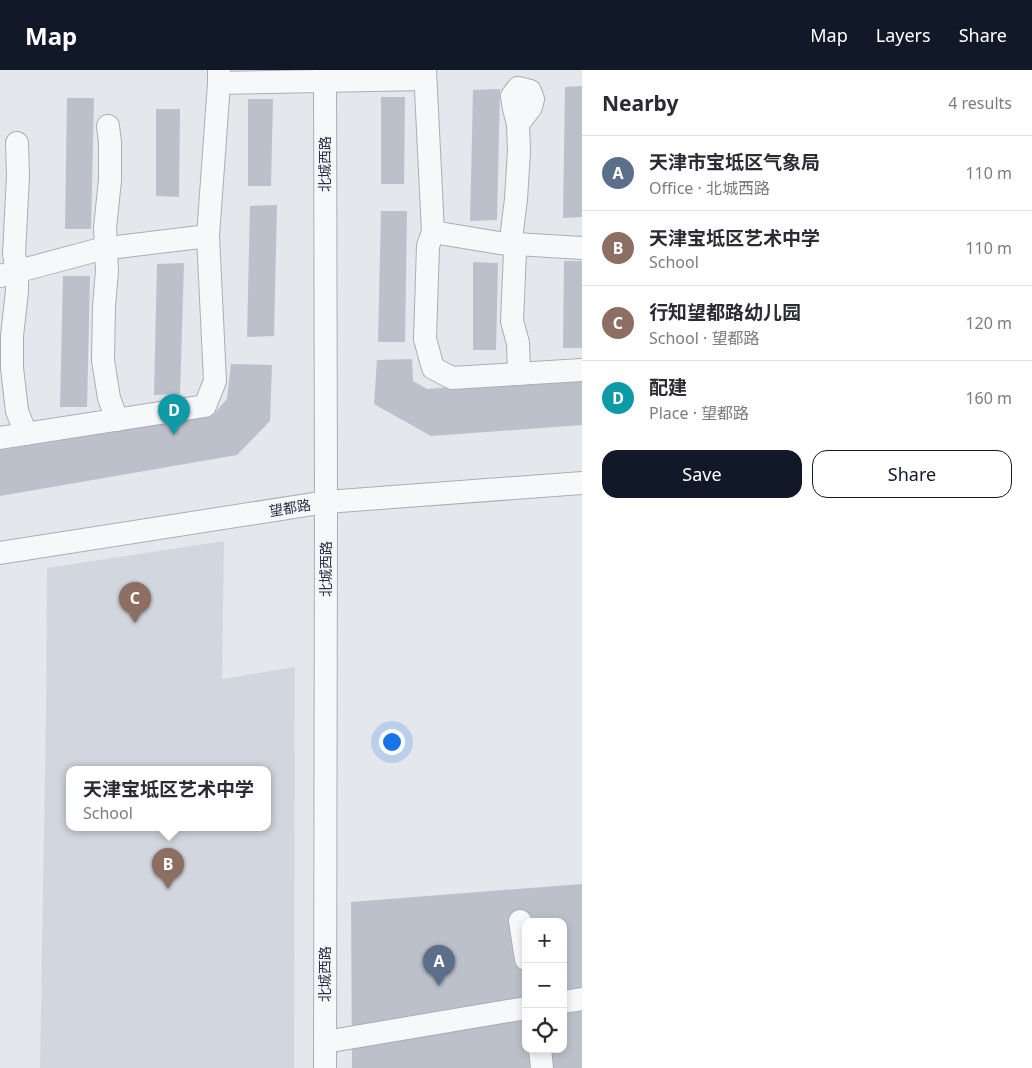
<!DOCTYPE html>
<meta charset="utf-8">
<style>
:root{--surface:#fff;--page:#f2f2f3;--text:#2b2b33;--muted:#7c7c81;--line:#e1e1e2;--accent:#111827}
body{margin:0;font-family:"Noto Sans","Noto Sans SC",sans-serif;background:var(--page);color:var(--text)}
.controls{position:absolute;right:15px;bottom:15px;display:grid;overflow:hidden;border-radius:10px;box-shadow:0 2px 8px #0003}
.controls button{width:45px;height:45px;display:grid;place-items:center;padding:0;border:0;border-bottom:1px solid var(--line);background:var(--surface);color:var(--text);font:25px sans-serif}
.you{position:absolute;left:391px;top:671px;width:18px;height:18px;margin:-12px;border:4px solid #fff;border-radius:50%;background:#1a73e8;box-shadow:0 0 0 8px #1a73e833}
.badge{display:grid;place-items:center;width:32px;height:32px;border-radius:50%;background:var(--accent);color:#fff;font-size:16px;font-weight:700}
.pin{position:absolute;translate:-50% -41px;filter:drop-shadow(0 1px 2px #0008)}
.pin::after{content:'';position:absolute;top:26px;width:18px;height:15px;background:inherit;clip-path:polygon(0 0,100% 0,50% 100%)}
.popup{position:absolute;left:66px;top:696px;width:205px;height:65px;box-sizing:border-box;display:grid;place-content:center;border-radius:10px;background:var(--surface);filter:drop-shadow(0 1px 4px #0005);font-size:16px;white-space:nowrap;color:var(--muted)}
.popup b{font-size:19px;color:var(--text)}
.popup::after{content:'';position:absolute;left:50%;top:100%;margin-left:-10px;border:10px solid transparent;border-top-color:var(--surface)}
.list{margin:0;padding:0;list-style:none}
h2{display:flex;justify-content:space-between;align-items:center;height:65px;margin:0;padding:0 20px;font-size:21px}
h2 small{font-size:16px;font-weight:400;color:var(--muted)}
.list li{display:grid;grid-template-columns:32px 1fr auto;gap:15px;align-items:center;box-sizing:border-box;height:75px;padding:0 20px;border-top:1px solid var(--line)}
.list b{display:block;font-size:19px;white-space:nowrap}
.list p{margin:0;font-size:16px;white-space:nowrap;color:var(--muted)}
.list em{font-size:16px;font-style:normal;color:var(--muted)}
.actions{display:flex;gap:10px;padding:15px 20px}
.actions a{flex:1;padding:11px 0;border:1px solid var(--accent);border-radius:15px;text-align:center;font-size:18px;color:var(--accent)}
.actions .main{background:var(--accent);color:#fff}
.icon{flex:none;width:28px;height:28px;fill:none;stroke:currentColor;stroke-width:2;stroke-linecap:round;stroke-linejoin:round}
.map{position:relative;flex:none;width:582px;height:998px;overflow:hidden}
header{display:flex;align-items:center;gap:30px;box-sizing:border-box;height:70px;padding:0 25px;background:var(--accent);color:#fff}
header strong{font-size:24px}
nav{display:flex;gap:28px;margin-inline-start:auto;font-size:18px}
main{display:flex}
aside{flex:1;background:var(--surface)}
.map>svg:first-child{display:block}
</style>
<header>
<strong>Map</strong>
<nav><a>Map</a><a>Layers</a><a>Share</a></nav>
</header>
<main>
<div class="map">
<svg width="582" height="998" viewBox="0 0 582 998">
<rect width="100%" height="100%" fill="#e4e7ec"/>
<path fill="#d2d6de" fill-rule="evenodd" d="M 224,471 L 222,609 L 295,597 L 294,998 L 40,998 L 46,641 L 47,498 ZM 69,700 L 267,700 L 267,758 L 69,758 Z"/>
<g fill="#bbc0ca" fill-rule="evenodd">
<polygon points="582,16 582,147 563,148 565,17"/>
<polygon points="500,19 497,150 470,151 473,20"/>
<polygon points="381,27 405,27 404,114 381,114"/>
<polygon points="67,28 94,28 91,159 65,159"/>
<polygon points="248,29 273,29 271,116 248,116"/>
<polygon points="156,39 180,39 179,127 156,126"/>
<polygon points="277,135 274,266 247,267 250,136"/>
<polygon points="381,141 407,141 405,272 378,272"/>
<polygon points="564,191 582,191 582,278 563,278"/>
<polygon points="473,192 498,193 496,280 473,280"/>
<polygon points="184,193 180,324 154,325 157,194"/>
<polygon points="63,206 90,206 87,337 60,337"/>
<polygon points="412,289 413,311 427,319 582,307 582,355 431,366 374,334 377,290"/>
<polygon points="231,294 272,295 270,351 237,385 0,426 0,380 212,346 227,329"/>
<path d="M 582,814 L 582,998 L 352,998 L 351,832 ZM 526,852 L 563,852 L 563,979 L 526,979 Z"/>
</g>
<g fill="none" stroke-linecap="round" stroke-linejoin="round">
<g stroke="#a9aeb7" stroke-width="24">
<g id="minor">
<polyline points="325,0 326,432 325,998"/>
<polyline points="425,0 433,162 499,173 582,178"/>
<polyline points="219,13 425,9"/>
<polyline points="518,54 531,37 533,29 530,21 518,18 512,26 514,39 518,54 519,81 516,129 512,161 513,174 515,182 512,251 518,273 519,304"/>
<polyline points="108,56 110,72 110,110 105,158 107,201 104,236 103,290 109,328 117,350"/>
<polyline points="17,73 18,106 14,184 17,201 17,221 12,266 12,298 17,341 26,364"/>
<polyline points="433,162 428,176 425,269 433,298 452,308 582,300"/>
<polyline points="0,206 101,179 208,166"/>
<polyline points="0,368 205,336 215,311 208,166 219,13 219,0"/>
<polyline points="0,483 326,432 582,413"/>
<polyline points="520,851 526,889"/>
<polyline points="563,932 582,929"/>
<polyline points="325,972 526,938"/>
<polyline points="540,979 542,998"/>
</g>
</g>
<use href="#minor" stroke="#f7f8fa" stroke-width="22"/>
</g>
<g text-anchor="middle" stroke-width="4" stroke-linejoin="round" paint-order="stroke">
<g font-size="14" fill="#2b3445" stroke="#f4f6f9">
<text transform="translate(325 94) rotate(-90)" y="5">北城西路</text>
<text transform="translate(290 438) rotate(-9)" y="5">望都路</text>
<text transform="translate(326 499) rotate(-90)" y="5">北城西路</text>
<text transform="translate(325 904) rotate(-90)" y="5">北城西路</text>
</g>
</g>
</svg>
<div class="controls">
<button>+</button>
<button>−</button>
<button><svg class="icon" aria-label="locate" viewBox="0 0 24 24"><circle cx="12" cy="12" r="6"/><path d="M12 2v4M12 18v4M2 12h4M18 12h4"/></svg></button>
</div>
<div class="you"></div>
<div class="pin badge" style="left:439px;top:916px;background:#5c6f8a">A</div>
<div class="pin badge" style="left:168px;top:819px;background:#8d6e63">B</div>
<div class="popup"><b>天津宝坻区艺术中学</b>School</div>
<div class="pin badge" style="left:135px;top:553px;background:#8d6e63">C</div>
<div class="pin badge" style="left:174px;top:365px;background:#0f9aa8">D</div>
</div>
<aside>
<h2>Nearby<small>4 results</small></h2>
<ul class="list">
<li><span class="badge" style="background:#5c6f8a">A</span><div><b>天津市宝坻区气象局</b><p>Office · 北城西路</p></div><em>110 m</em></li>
<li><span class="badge" style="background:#8d6e63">B</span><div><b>天津宝坻区艺术中学</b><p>School</p></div><em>110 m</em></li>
<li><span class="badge" style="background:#8d6e63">C</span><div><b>行知望都路幼儿园</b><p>School · 望都路</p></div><em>120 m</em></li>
<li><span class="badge" style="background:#0f9aa8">D</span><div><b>配建</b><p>Place · 望都路</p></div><em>160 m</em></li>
</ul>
<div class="actions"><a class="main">Save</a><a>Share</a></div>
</aside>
</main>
